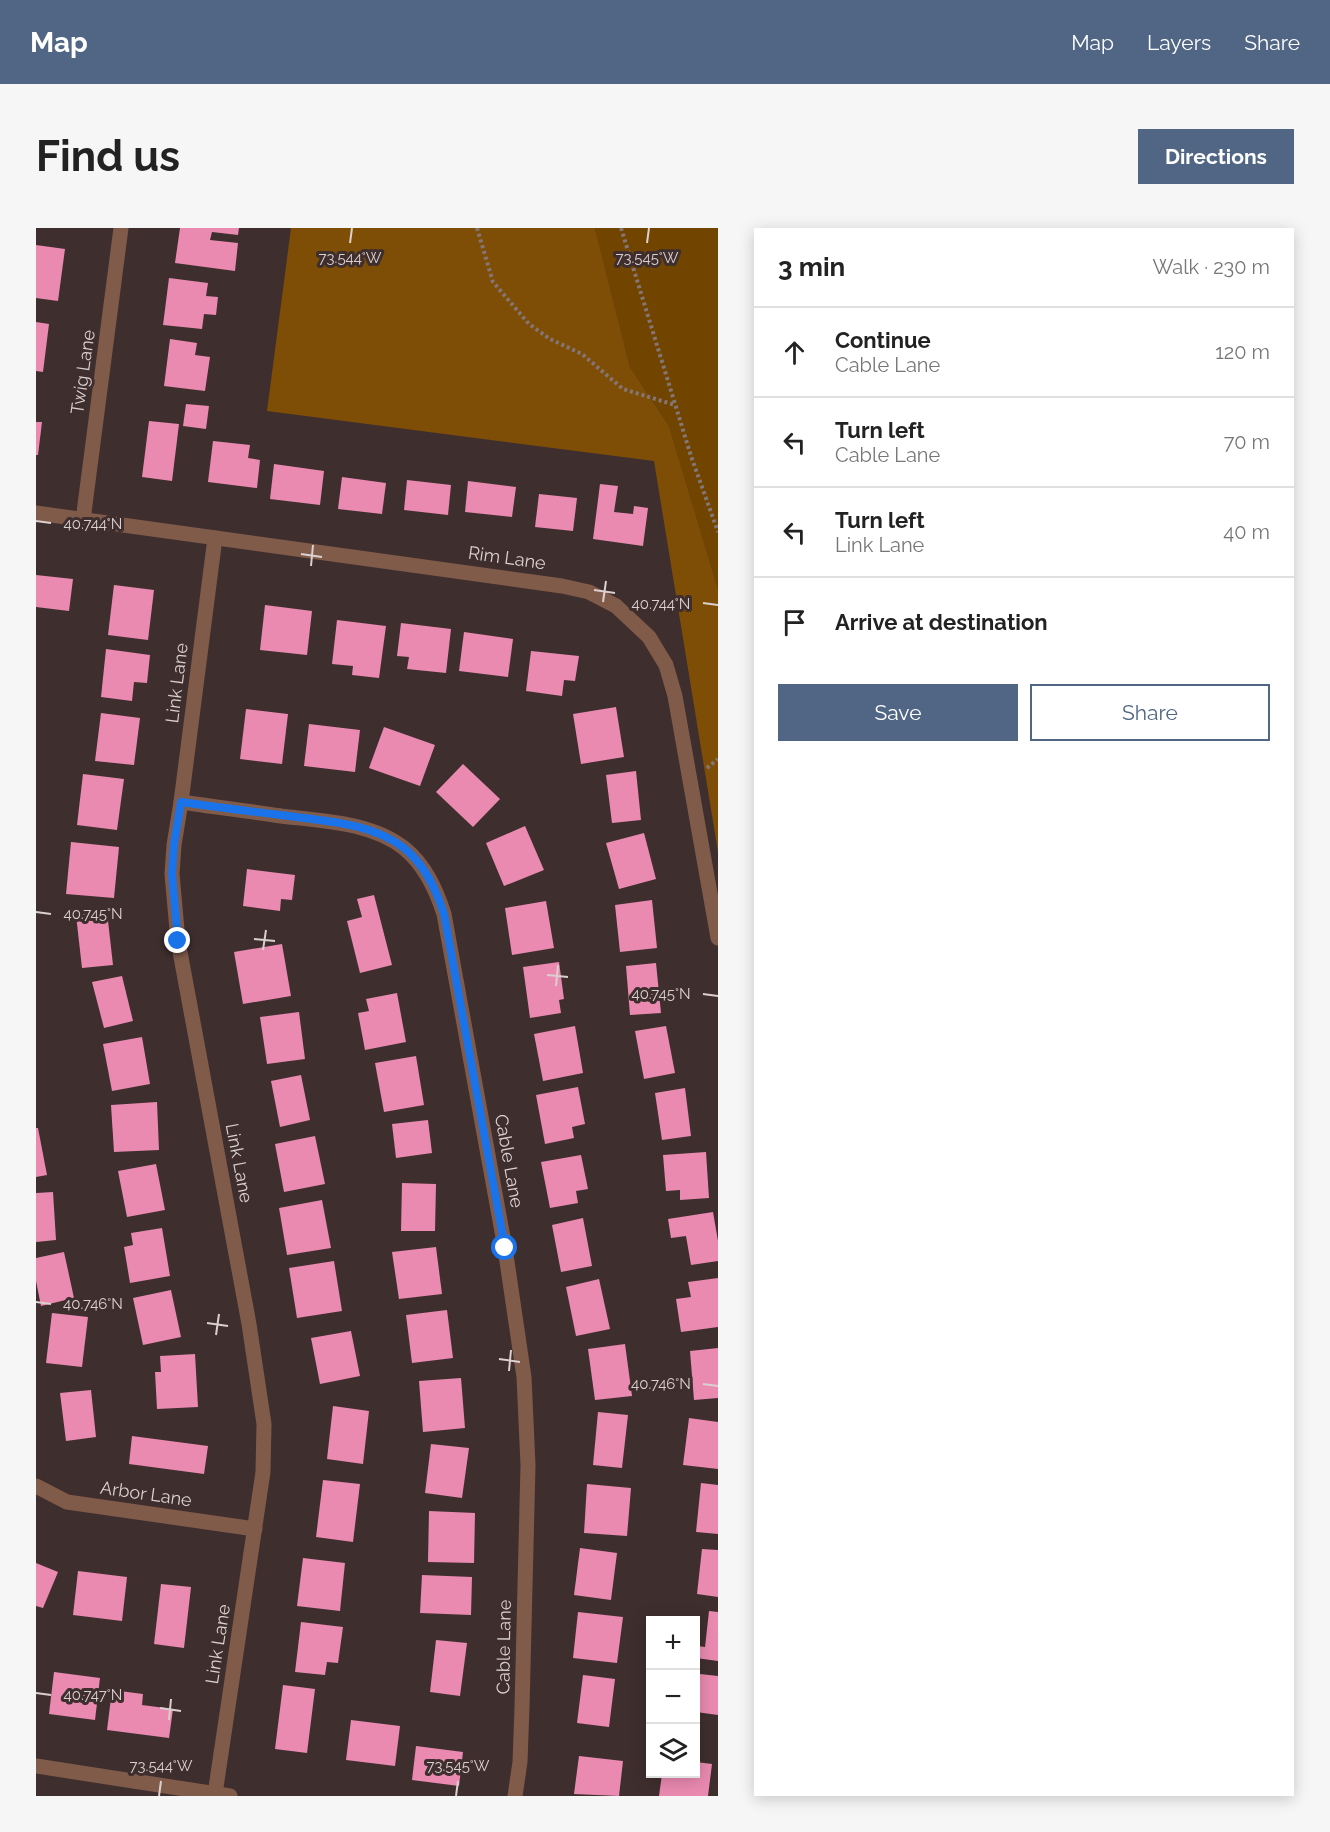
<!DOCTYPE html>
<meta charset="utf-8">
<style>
:root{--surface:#fff;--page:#f6f6f6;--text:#222;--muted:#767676;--line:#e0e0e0;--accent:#506684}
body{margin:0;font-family:Raleway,sans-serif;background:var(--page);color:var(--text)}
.controls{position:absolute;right:18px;bottom:18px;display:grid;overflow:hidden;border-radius:0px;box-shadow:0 3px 15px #0003}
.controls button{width:54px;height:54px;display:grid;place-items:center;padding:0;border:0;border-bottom:2px solid var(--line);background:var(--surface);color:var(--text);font:30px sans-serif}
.stop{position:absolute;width:18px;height:18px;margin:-14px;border:4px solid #1a73e8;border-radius:50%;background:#fff}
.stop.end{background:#1a73e8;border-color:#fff;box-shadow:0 2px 6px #0008}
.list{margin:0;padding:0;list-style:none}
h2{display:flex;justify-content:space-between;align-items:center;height:78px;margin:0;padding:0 24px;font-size:26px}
h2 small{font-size:20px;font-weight:400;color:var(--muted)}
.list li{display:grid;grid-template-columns:39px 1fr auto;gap:18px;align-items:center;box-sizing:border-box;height:90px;padding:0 24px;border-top:2px solid var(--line)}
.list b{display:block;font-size:22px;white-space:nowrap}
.list p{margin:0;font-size:20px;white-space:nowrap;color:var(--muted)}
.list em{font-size:20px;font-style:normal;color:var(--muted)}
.actions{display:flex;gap:12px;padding:18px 24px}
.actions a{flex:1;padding:14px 0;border:2px solid var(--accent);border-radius:0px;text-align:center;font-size:21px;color:var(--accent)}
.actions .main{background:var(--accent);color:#fff}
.icon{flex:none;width:33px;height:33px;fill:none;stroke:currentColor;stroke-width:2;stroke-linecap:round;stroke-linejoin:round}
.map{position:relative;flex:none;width:682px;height:1568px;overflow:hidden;border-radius:0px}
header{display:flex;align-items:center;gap:36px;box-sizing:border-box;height:84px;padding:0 30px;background:var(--accent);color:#fff}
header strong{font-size:28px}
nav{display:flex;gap:33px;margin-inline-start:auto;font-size:21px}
.intro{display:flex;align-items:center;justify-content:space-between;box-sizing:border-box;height:144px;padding:0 36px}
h1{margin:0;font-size:42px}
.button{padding:15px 27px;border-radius:0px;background:var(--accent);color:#fff;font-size:21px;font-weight:700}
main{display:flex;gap:36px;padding:0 36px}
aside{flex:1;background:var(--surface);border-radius:0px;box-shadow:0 3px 15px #0003}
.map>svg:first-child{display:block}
</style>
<header>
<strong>Map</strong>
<nav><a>Map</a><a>Layers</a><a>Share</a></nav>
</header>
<div class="intro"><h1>Find us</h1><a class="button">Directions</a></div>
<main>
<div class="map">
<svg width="682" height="1568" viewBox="0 0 682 1568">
<rect width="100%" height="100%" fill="#3f2e2e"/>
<polygon fill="#714500" points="559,0 682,0 682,361 633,198 594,139"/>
<polygon fill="#7e4e06" points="255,0 559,0 594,139 633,198 682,361 682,624 618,233 231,183"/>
<g fill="#ea8ab1">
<polygon points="144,0 203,0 202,7 176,4 174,12 202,15 199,43 139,35"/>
<polygon points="0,17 29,21 22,73 0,70"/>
<polygon points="133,50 172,55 170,68 182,69 180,87 168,86 166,101 127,97"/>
<polygon points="0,94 13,96 7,144 0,143"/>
<polygon points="134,111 161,115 159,127 174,129 169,163 128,158"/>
<polygon points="150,176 173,178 170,201 147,198"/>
<polygon points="113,193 143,196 136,253 106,249"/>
<polygon points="0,194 6,194 2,227 0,227"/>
<polygon points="177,213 214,217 212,230 224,232 221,260 172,254"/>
<polygon points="238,236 288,243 284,277 234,271"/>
<polygon points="306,249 350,255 346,286 302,281"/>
<polygon points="371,252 415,257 412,287 368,282"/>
<polygon points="432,253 480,259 476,289 429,284"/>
<polygon points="564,256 582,258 578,284 597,286 598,278 612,280 607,318 557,311"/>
<polygon points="503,266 541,270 537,303 499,299"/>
<polygon points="0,347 37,351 33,383 0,379"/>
<polygon points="78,357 118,362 112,412 72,407"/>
<polygon points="229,377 276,383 271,427 224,422"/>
<polygon points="301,392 350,398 343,450 316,447 317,438 296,436"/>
<polygon points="365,395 415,401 410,445 371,441 373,429 361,428"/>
<polygon points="428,404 477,411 472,449 423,443"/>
<polygon points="70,421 114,427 111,455 98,454 96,473 65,469"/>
<polygon points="495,423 543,428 539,453 528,452 526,468 490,463"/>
<polygon points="580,479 588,529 545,536 537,486"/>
<polygon points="210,481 252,486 246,536 204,531"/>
<polygon points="65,485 104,490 98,537 59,533"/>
<polygon points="273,496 324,502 319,544 268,538"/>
<polygon points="348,499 399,517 384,558 333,540"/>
<polygon points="427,536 464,571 437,599 400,564"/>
<polygon points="600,543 605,592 576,595 570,547"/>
<polygon points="47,546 88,551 81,602 41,597"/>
<polygon points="489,598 508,642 468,658 450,615"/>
<polygon points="608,605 620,651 583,661 570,615"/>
<polygon points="35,614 83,619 78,670 30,666"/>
<polygon points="211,641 259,647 256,672 245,671 244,683 207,678"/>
<polygon points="338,667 356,737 324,745 311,693 326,689 321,671"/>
<polygon points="616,672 621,720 584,724 579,677"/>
<polygon points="510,673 518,720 476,727 469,680"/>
<polygon points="71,684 77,737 46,740 40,687"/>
<polygon points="246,716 255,768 207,776 198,724"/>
<polygon points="523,734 528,771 523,772 525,785 494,790 487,739"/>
<polygon points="620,735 625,785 594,787 590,738"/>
<polygon points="86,748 97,793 68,800 56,754"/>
<polygon points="361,765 370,814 329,822 322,785 333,783 330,771"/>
<polygon points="263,784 269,831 231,836 224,789"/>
<polygon points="539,798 547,845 507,853 498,806"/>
<polygon points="630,798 639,845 608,851 599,803"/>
<polygon points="106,809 114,856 76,863 67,816"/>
<polygon points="380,828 388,877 348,884 339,835"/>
<polygon points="265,847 274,892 244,899 235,853"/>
<polygon points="542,859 549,896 536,899 538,910 509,916 500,867"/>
<polygon points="649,860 655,908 626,912 619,865"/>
<polygon points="121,874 123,922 78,924 75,877"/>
<polygon points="392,892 396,925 360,930 356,896"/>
<polygon points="0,900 2,900 11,947 0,949"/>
<polygon points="279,908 289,956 248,964 239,916"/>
<polygon points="670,924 673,970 644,972 644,962 630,963 627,927"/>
<polygon points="545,927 552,961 540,963 542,975 514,980 505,934"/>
<polygon points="120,936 129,982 91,989 82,943"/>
<polygon points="366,955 400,956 399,1003 365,1003"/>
<polygon points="17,964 20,1012 0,1014 0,965"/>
<polygon points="286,972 295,1020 251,1027 243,980"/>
<polygon points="677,984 682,1013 682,1033 655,1037 650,1008 635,1010 632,991"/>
<polygon points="547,990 556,1038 525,1044 516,997"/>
<polygon points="126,1000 134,1048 94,1055 88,1019 97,1017 95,1005"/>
<polygon points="400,1019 406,1066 363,1071 356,1024"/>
<polygon points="28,1024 38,1070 5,1078 0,1053 0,1030"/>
<polygon points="298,1033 306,1083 261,1090 253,1040"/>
<polygon points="682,1050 682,1099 645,1104 640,1071 655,1069 652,1054"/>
<polygon points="563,1051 574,1101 540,1108 530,1059"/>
<polygon points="135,1062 145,1109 107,1117 97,1070"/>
<polygon points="411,1082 417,1130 376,1135 370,1087"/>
<polygon points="16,1085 52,1089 46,1139 10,1135"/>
<polygon points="315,1103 324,1148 284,1156 275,1110"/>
<polygon points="589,1116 596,1168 559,1172 552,1121"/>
<polygon points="682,1120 682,1170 658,1172 654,1123"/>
<polygon points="159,1126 162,1179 121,1181 119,1144 125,1144 124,1128"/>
<polygon points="425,1150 429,1200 387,1204 383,1153"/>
<polygon points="55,1162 60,1209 30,1213 24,1165"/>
<polygon points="297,1178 333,1183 327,1236 291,1231"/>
<polygon points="562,1184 592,1187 586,1240 557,1237"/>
<polygon points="653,1190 682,1194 682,1241 647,1237"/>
<polygon points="96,1208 172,1218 168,1246 93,1236"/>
<polygon points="395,1216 433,1220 426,1270 389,1265"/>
<polygon points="287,1252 324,1256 317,1314 280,1309"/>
<polygon points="665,1255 682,1257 682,1306 660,1304"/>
<polygon points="551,1256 595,1260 591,1308 548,1305"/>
<polygon points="393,1283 439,1285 438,1335 392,1334"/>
<polygon points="544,1320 581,1325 575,1372 538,1367"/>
<polygon points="666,1321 682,1322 682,1369 661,1366"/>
<polygon points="267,1330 309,1335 304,1383 261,1378"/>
<polygon points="0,1335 22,1344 7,1380 0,1378"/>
<polygon points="42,1343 91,1349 86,1393 37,1387"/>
<polygon points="386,1347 436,1349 435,1387 384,1385"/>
<polygon points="125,1356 155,1359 148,1420 118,1416"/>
<polygon points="673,1383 682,1384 682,1433 660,1430 661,1418 669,1419"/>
<polygon points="542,1384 587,1389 581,1435 537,1430"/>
<polygon points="265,1394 307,1399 302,1435 291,1434 289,1447 259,1444"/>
<polygon points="400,1412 431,1415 424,1468 394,1464"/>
<polygon points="18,1444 64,1450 59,1492 13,1486"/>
<polygon points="664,1446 682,1448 682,1487 660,1484"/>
<polygon points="547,1447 579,1451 573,1499 541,1495"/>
<polygon points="247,1457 279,1461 271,1525 239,1521"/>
<polygon points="76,1462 107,1466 106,1477 137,1481 133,1510 71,1502"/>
<polygon points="315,1492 364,1498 359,1538 310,1532"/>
<polygon points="380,1518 427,1524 423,1558 376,1552"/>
<polygon points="543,1528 587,1533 583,1568 538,1566"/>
<polygon points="660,1534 676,1536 672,1568 623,1568 626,1546 660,1546"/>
</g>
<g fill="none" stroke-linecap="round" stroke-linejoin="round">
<g stroke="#857676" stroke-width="4" stroke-dasharray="3 3" stroke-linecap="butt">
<polyline points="441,0 457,54 493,96 514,111 546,126 587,161 639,177"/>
<polyline points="585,0 655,228 682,304"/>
<polyline points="671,540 682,531"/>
</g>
<g stroke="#805b4a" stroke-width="15">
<polyline points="0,285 526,358 553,364 580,378 613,409 630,437 639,468 682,710"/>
<polyline points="47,292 85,0"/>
<path d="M 145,574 C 179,579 212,583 245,588 C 286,593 335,594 368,620 C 389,637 400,661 408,686 L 469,1020 L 488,1149 L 492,1237 L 486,1480 L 484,1534 L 479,1568"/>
<polyline points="0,1258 31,1274 219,1301"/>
<polyline points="0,1538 194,1568"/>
<polyline points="179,1566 227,1244 228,1196 213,1096 142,713 136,646 138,617 145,574 179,310"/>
</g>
</g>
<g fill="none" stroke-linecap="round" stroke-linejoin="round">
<path stroke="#1a73e8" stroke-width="8" d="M 142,713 L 136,646 L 138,616 L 145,574 C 179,579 212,583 245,587 C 286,593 335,594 368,620 C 389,637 400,661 408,686 L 469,1020"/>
</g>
<path fill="none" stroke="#dbd0d0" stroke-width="2" d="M 314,15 L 316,0M 611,15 L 613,0M 0,293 L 15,295M 265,326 L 286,329M 275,338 L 277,317M 558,362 L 579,365M 567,374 L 570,353M 667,375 L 682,377M 0,684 L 15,686M 218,711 L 239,713M 227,722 L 230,702M 511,747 L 532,749M 520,758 L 522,737M 667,766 L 682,768M 0,1074 L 15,1076M 171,1095 L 192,1098M 180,1107 L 183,1086M 463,1131 L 484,1134M 473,1143 L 475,1122M 667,1156 L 682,1158M 0,1465 L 15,1467M 124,1480 L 145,1483M 133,1492 L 135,1471M 123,1568 L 125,1553M 420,1568 L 422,1553"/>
<g text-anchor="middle" stroke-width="6" stroke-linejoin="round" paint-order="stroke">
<g font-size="18" fill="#dbd0d0" stroke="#3f2e2e">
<text transform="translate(47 144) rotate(-82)" y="6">Twig Lane</text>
<text transform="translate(471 330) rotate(8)" y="6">Rim Lane</text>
<text transform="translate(141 455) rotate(-83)" y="6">Link Lane</text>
<text transform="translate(473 933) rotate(80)" y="6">Cable Lane</text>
<text transform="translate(203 935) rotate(79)" y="6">Link Lane</text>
<text transform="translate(110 1266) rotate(8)" y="6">Arbor Lane</text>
<text transform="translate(182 1416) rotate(-81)" y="6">Link Lane</text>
<text transform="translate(468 1419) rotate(-89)" y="6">Cable Lane</text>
</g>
</g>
<g font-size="15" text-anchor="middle" fill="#dbd0d0" stroke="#3f2e2e" stroke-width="6" stroke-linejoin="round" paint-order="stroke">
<text x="314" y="35">73.544°W</text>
<text x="611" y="35">73.545°W</text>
<text x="57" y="301">40.744°N</text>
<text x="625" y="381">40.744°N</text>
<text x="57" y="691">40.745°N</text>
<text x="625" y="771">40.745°N</text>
<text x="57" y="1081">40.746°N</text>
<text x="625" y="1161">40.746°N</text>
<text x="57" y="1472">40.747°N</text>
<text x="125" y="1543">73.544°W</text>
<text x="422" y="1543">73.545°W</text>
</g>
</svg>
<div class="controls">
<button>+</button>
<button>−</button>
<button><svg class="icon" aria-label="layers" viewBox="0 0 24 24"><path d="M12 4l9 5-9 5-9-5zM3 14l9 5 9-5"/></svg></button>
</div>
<div class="stop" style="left:469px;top:1020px"></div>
<div class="stop end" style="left:142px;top:713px"></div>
</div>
<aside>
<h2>3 min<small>Walk · 230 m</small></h2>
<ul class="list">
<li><svg class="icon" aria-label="ahead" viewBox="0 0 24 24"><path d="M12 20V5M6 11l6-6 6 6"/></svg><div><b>Continue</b><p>Cable Lane</p></div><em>120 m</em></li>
<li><svg class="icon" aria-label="left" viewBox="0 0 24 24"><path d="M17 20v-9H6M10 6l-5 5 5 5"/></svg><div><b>Turn left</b><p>Cable Lane</p></div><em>70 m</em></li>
<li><svg class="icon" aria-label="left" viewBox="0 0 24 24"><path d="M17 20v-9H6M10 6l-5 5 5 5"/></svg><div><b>Turn left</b><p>Link Lane</p></div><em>40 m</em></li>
<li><svg class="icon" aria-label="arrive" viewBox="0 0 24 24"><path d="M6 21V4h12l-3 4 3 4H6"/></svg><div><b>Arrive at destination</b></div></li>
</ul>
<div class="actions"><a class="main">Save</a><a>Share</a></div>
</aside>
</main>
